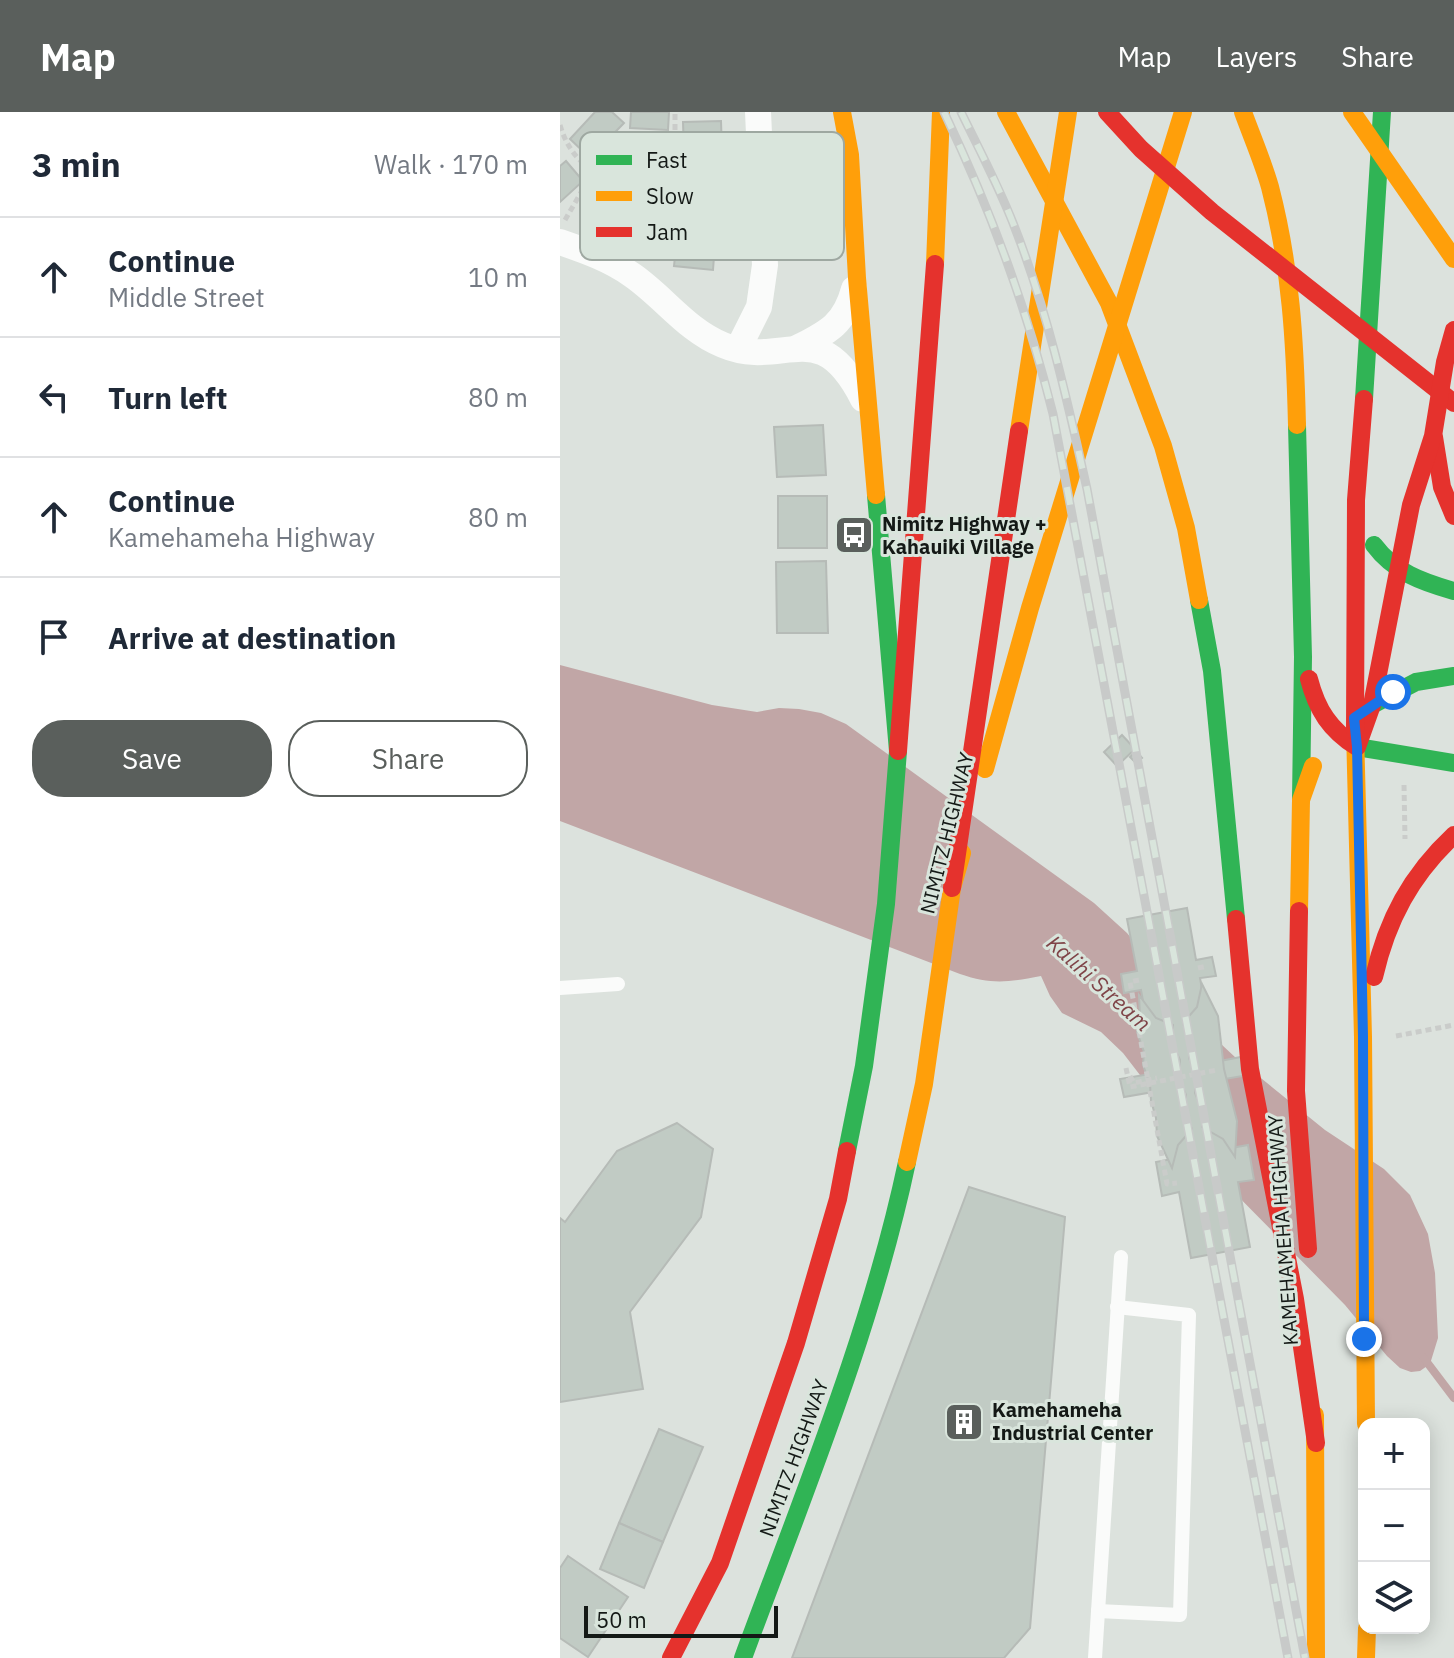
<!DOCTYPE html>
<meta charset="utf-8">
<style>
:root{--surface:#fff;--page:#f6f6f7;--text:#1f2937;--muted:#747a83;--line:#e0e1e3;--accent:#5a5f5c}
body{margin:0;font-family:"IBM Plex Sans",sans-serif;background:var(--page);color:var(--text)}
.controls{position:absolute;right:24px;bottom:24px;display:grid;overflow:hidden;border-radius:16px;box-shadow:0 4px 20px #0003}
.controls button{width:72px;height:72px;display:grid;place-items:center;padding:0;border:0;border-bottom:2px solid var(--line);background:var(--surface);color:var(--text);font:40px sans-serif}
.scale{position:absolute;left:24px;bottom:20px;width:194px;box-sizing:border-box;padding-left:8px;border:4px solid #141916;border-top:0;font-size:22px;line-height:28px;white-space:nowrap;color:#141916;-webkit-text-stroke:6px #d9e5dc;paint-order:stroke}
.stop{position:absolute;width:24px;height:24px;margin:-18px;border:6px solid #1a73e8;border-radius:50%;background:#fff}
.stop.end{background:#1a73e8;border-color:#fff;box-shadow:0 2px 8px #0008}
.list{margin:0;padding:0;list-style:none}
h2{display:flex;justify-content:space-between;align-items:center;height:104px;margin:0;padding:0 32px;font-size:34px}
h2 small{font-size:26px;font-weight:400;color:var(--muted)}
.list li{display:grid;grid-template-columns:52px 1fr auto;gap:24px;align-items:center;box-sizing:border-box;height:120px;padding:0 32px;border-top:2px solid var(--line)}
.list b{display:block;font-size:30px;white-space:nowrap}
.list p{margin:0;font-size:26px;white-space:nowrap;color:var(--muted)}
.list em{font-size:26px;font-style:normal;color:var(--muted)}
.actions{display:flex;gap:16px;padding:24px 32px}
.actions a{flex:1;padding:18px 0;border:2px solid var(--accent);border-radius:32px;text-align:center;font-size:28px;color:var(--accent)}
.actions .main{background:var(--accent);color:#fff}
.icon{flex:none;width:44px;height:44px;fill:none;stroke:currentColor;stroke-width:2;stroke-linecap:round;stroke-linejoin:round}
.map{position:relative;flex:none;width:894px;height:1546px;overflow:hidden}
header{display:flex;align-items:center;gap:48px;box-sizing:border-box;height:112px;padding:0 40px;background:var(--accent);color:#fff}
header strong{font-size:38px}
nav{display:flex;gap:44px;margin-inline-start:auto;font-size:28px}
main{display:flex}
aside{flex:1;background:var(--surface)}
.map>svg:first-child{display:block}
</style>
<header>
<strong>Map</strong>
<nav><a>Map</a><a>Layers</a><a>Share</a></nav>
</header>
<main>
<aside>
<h2>3 min<small>Walk · 170 m</small></h2>
<ul class="list">
<li><svg class="icon" aria-label="ahead" viewBox="0 0 24 24"><path d="M12 20V5M6 11l6-6 6 6"/></svg><div><b>Continue</b><p>Middle Street</p></div><em>10 m</em></li>
<li><svg class="icon" aria-label="left" viewBox="0 0 24 24"><path d="M17 20v-9H6M10 6l-5 5 5 5"/></svg><div><b>Turn left</b></div><em>80 m</em></li>
<li><svg class="icon" aria-label="ahead" viewBox="0 0 24 24"><path d="M12 20V5M6 11l6-6 6 6"/></svg><div><b>Continue</b><p>Kamehameha Highway</p></div><em>80 m</em></li>
<li><svg class="icon" aria-label="arrive" viewBox="0 0 24 24"><path d="M6 21V4h12l-3 4 3 4H6"/></svg><div><b>Arrive at destination</b></div></li>
</ul>
<div class="actions"><a class="main">Save</a><a>Share</a></div>
</aside>
<div class="map">
<svg width="894" height="1546" viewBox="0 0 894 1546">
<rect width="100%" height="100%" fill="#dce2dd"/>
<path fill="#c1a6a6" d="M 0,553 L 152,593 L 197,600 L 219,596 L 239,597 L 261,601 L 286,612 L 534,791 L 567,821 L 647,919 L 676,946 L 765,1018 L 824,1057 L 850,1083 L 868,1122 L 875,1161 L 878,1226 L 870,1252 L 860,1259 L 851,1260 L 840,1256 L 827,1244 L 785,1193 L 657,1063 L 563,941 L 541,920 L 502,901 L 490,884 L 481,864 C 449,870 432,873 400,862 L 0,709 Z"/>
<g fill="none" stroke-linecap="round" stroke-linejoin="round">
<polyline stroke="#c1a6a6" stroke-width="8" points="863,1245 894,1286"/>
</g>
<g fill="#c1cbc4" stroke="#b6bbb7" stroke-width="2">
<polygon points="35,0 52,0 64,11 30,46 10,27"/>
<polygon points="71,0 109,0 108,18 70,16"/>
<polygon points="161,9 162,40 124,41 123,10"/>
<polygon points="6,49 23,69 0,90 0,54"/>
<polygon points="117,126 155,131 153,158 114,154"/>
<polygon points="263,313 266,363 217,365 214,315"/>
<rect x="218" y="384" width="49" height="52"/>
<polygon points="266,449 268,521 217,521 216,450"/>
<polygon points="562,623 575,637 557,654 544,640"/>
<polygon points="576,639 582,646 576,651 570,645"/>
<polygon points="627,796 636,848 652,845 656,864 640,866 655,950 691,943 694,962 659,968 671,1036 688,1033 694,1068 678,1070 690,1135 631,1146 619,1080 602,1084 596,1050 612,1047 599,979 564,985 560,967 596,961 581,878 564,881 561,862 577,859 567,807"/>
<polygon points="642,872 658,904 664,957 677,1009 675,1045 663,1027 642,1015 642,998 635,981 636,963 629,946 629,929 623,911 637,895"/>
<polygon points="579,883 596,906 613,913 612,931 620,948 619,966 626,983 625,1000 632,1017 618,1033 612,1056 597,1024 596,1006 591,989 590,972 583,953 584,940 577,920 580,905"/>
<polygon points="117,1011 153,1037 141,1105 70,1200 83,1277 0,1290 0,1106 5,1110 57,1039"/>
<polygon points="409,1075 505,1105 470,1516 444,1546 232,1546"/>
<polygon points="99,1317 143,1335 103,1430 59,1411"/>
<polygon points="59,1411 103,1430 84,1476 40,1457"/>
<polygon points="8,1444 68,1485 28,1545 0,1526 0,1456"/>
</g>
<g fill="none" stroke-linecap="round" stroke-linejoin="round">
<g stroke="#caccca" stroke-width="5" stroke-dasharray="6 4" stroke-linecap="butt">
<path d="M 0,13 C 15,65 60,73 108,81 L 115,43 L 115,0"/>
<polyline points="5,108 33,60"/>
<polyline points="844,673 845,727"/>
<polyline points="638,856 647,854"/>
<polyline points="579,868 570,870 607,1072 617,1071"/>
<polyline points="836,924 894,913"/>
<polyline points="566,956 570,975 657,958"/>
<polyline points="570,964 574,971 597,966"/>
</g>
<g stroke="#fafbfa" stroke-width="14">
<polyline points="0,876 58,872"/>
<polyline points="538,1499 620,1503 629,1203 557,1195"/>
<polyline points="535,1546 561,1145"/>
</g>
<g stroke="#fafbfa" stroke-width="26">
<path d="M 0,130 C 26,139 49,147 72,163 C 104,185 126,218 163,233 C 224,259 258,199 303,287"/>
<path d="M 239,235 C 269,220 285,211 294,177"/>
<polyline points="178,237 199,195 205,153 198,0"/>
</g>
<g stroke="#30b455" stroke-width="18">
<polyline points="804,287 822,0"/>
<polyline points="737,313 743,545 741,688"/>
<path d="M 814,433 C 834,460 862,470 894,479"/>
<polyline points="639,488 652,559 676,807"/>
<polyline points="812,593 856,570 894,564"/>
<polyline points="797,635 894,651"/>
<polyline points="287,1039 304,954 326,792 338,639 316,383"/>
<path d="M 183,1546 C 243,1383 311,1220 347,1050"/>
</g>
<g stroke="#ff9f0a" stroke-width="18">
<polyline points="282,0 290,43 297,166 316,383"/>
<polyline points="446,0 549,191 603,334 626,416 639,488"/>
<path d="M 683,0 C 692,25 703,50 710,75 C 731,156 735,230 737,313"/>
<polyline points="792,0 894,147"/>
<polyline points="375,152 381,0"/>
<polyline points="459,319 508,0"/>
<polyline points="795,619 803,925 806,1312"/>
<polyline points="425,657 470,496 623,0"/>
<polyline points="739,799 741,688 753,654"/>
<polyline points="347,1050 364,972 392,776 402,741"/>
<polyline points="755,1303 756,1546"/>
<polyline points="806,1546 807,1516"/>
</g>
<g stroke="#e5322d" stroke-width="18">
<polyline points="547,0 581,37 652,100 894,291"/>
<polyline points="874,325 882,375 894,404"/>
<path d="M 749,567 C 757,598 770,618 797,635 L 812,593 L 851,393 L 873,324 L 885,250 L 894,218"/>
<polyline points="795,619 796,388 804,287"/>
<polyline points="338,639 375,152"/>
<polyline points="392,776 459,319"/>
<polyline points="739,799 736,979 748,1137"/>
<polyline points="676,807 690,957 735,1187 756,1331"/>
<path d="M 814,865 C 827,808 851,763 894,723"/>
<polyline points="111,1546 160,1451 236,1231 278,1087 287,1039"/>
</g>
<g stroke="#c8cac9" stroke-width="9">
<g id="rail">
<path d="M 384,0 C 432,101 466,194 493,302 L 728,1546"/>
<path d="M 401,0 C 419,37 438,73 453,111 C 487,197 507,287 527,377 L 745,1546"/>
</g>
</g>
<use href="#rail" stroke="#d9e5dc" stroke-width="6" stroke-dasharray="18" stroke-linecap="butt"/>
</g>
<g fill="none" stroke-linecap="round" stroke-linejoin="round">
<polyline stroke="#1a73e8" stroke-width="10" points="804,1227 803,925 797,635 794,606 833,580"/>
</g>
<defs>
<g id="bus-square" transform="scale(2)"><rect x="-9" y="-9" width="18" height="18" rx="4" fill="#5a5f5c" stroke="#d9e5dc"/><path d="M-5-6H5V4H4V6H2V4H-2V6H-4V4H-5ZM-3.5-4V0h7V-4ZM-3.5 1.2v1.5H-2V1.2ZM2 1.2v1.5H3.5V1.2Z" fill="#fff"/></g>
<g id="building-square" transform="scale(2)"><rect x="-9" y="-9" width="18" height="18" rx="4" fill="#5a5f5c" stroke="#d9e5dc"/><path d="M-4-6H4V6H1V3H-1V6H-4ZM-2.5-4.3h1.7v1.8h-1.7ZM.8-4.3h1.7v1.8H.8ZM-2.5-1h1.7V.8h-1.7ZM.8-1h1.7V.8H.8Z" fill="#fff"/></g>
</defs>
<g fill-rule="evenodd">
<use href="#bus-square" x="294" y="423"/>
<use href="#building-square" x="404" y="1310"/>
</g>
<g text-anchor="middle" stroke-width="6" stroke-linejoin="round" paint-order="stroke">
<g font-size="20" font-weight="bold" fill="#141916" stroke="#d9e5dc" text-anchor="start">
<text x="322" y="419">Nimitz Highway +<tspan x="322" dy="23">Kahauiki Village</tspan></text>
<text x="432" y="1305">Kamehameha<tspan x="432" dy="23">Industrial Center</tspan></text>
</g>
<g font-size="20" fill="#141916" stroke="#d9e5dc">
<text transform="translate(387 721) rotate(-76)" y="7">NIMITZ HIGHWAY</text>
<text transform="translate(723 1118) rotate(-94)" y="7">KAMEHAMEHA HIGHWAY</text>
<text transform="translate(234 1346) rotate(-70)" y="7">NIMITZ HIGHWAY</text>
</g>
<g font-size="22" font-style="italic" fill="#7f4448" stroke="#d9e5dc">
<text transform="translate(539 871) rotate(42)" y="8">Kalihi Stream</text>
</g>
</g>
<rect x="20" y="20" width="264" height="128" rx="12" fill="#d9e5dc" stroke="#9ea8a1" stroke-width="2"/>
<rect x="36" y="43" width="36" height="10" fill="#30b455"/>
<rect x="36" y="79" width="36" height="10" fill="#ff9f0a"/>
<rect x="36" y="115" width="36" height="10" fill="#e5322d"/>
<g font-size="22" fill="#141916">
<text x="86" y="56">Fast</text>
<text x="86" y="92">Slow</text>
<text x="86" y="128">Jam</text>
</g>
</svg>
<div class="controls">
<button>+</button>
<button>−</button>
<button><svg class="icon" aria-label="layers" viewBox="0 0 24 24"><path d="M12 4l9 5-9 5-9-5zM3 14l9 5 9-5"/></svg></button>
</div>
<div class="scale">50 m</div>
<div class="stop" style="left:833px;top:580px"></div>
<div class="stop end" style="left:804px;top:1227px"></div>
</div>
</main>
